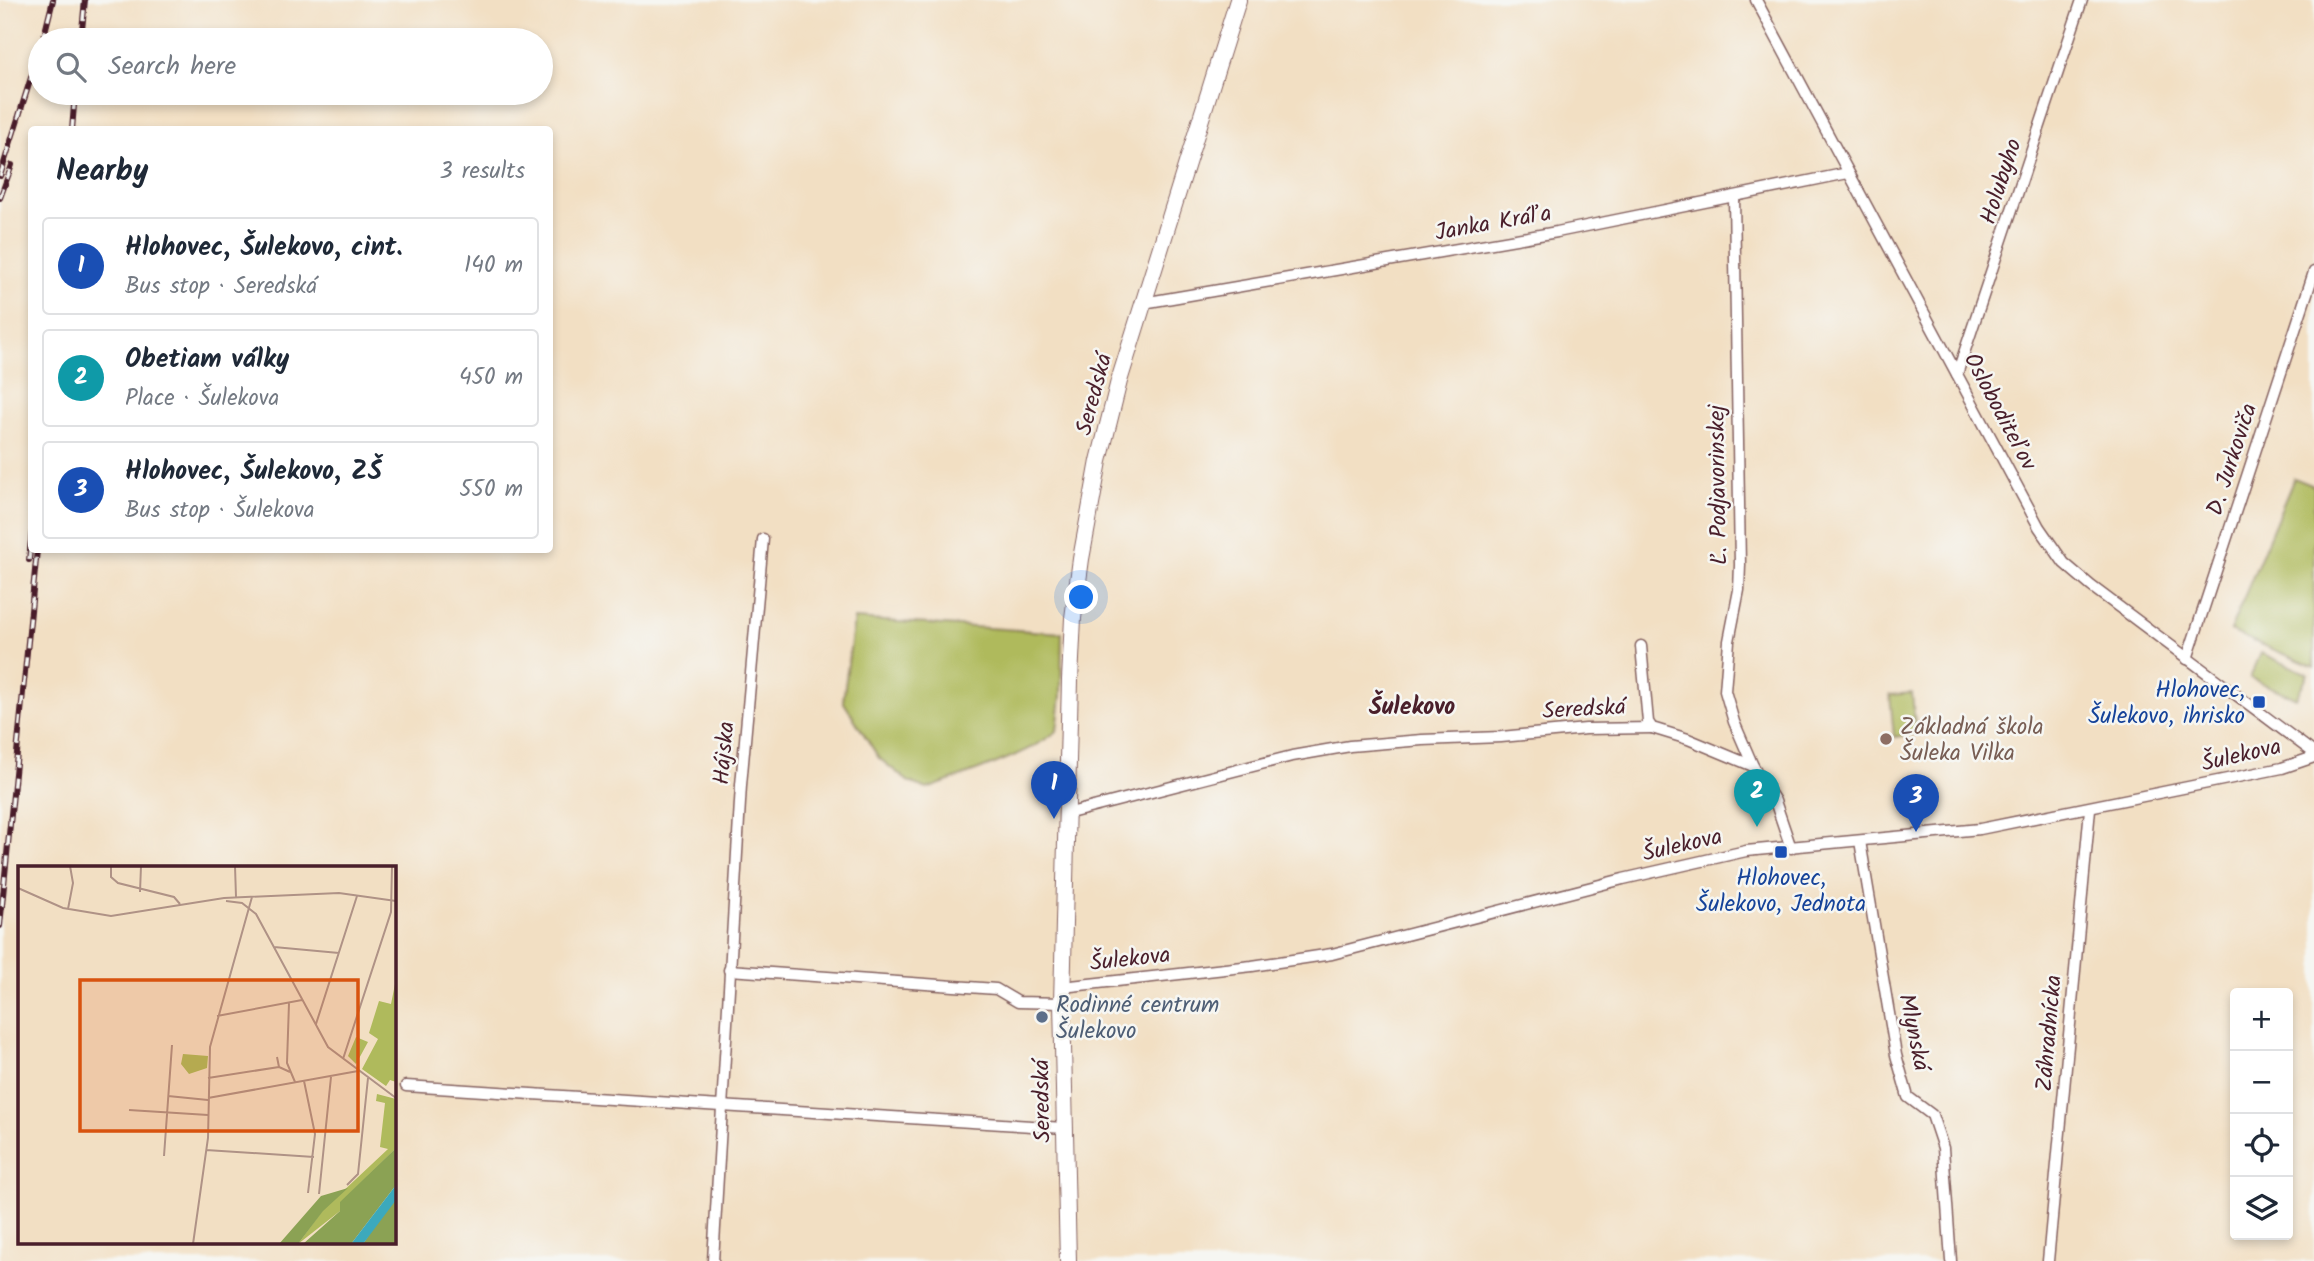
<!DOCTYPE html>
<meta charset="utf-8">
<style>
:root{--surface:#fff;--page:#f6f6f7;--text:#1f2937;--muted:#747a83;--line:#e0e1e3;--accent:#d1495b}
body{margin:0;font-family:Kalam,sans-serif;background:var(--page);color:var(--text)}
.controls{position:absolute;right:21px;bottom:21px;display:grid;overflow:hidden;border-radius:7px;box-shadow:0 4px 10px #0003}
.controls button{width:63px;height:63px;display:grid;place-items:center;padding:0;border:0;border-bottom:2px solid var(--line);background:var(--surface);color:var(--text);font:35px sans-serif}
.you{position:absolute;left:1082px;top:598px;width:24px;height:24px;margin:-18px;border:5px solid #fff;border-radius:50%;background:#1a73e8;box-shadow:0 0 0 10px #1a73e833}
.badge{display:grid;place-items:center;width:46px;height:46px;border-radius:50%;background:var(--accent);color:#fff;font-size:23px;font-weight:700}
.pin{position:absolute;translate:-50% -58px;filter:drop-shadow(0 2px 4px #0008)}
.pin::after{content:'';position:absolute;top:37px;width:24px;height:21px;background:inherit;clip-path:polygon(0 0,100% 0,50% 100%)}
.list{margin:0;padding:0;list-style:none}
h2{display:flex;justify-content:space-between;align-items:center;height:91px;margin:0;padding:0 28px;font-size:30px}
h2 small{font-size:23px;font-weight:400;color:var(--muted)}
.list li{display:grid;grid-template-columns:46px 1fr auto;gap:21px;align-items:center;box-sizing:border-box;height:98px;margin:0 14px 14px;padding:0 14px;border:2px solid var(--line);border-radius:7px}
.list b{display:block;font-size:26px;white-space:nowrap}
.list p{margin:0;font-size:23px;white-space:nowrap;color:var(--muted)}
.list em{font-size:23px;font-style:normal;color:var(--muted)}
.icon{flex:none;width:38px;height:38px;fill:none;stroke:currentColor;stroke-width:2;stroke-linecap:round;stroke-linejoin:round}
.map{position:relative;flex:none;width:2314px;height:1261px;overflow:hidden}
.search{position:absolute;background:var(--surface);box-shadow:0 4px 10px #0003;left:28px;top:28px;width:525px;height:77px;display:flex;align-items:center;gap:18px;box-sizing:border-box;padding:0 24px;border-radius:38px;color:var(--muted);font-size:26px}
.panel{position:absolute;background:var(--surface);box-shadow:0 4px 10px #0003;left:28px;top:126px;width:525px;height:427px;border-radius:7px}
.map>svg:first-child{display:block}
</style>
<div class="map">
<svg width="2314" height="1261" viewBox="0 0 2314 1261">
<rect width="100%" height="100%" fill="#f6f6f2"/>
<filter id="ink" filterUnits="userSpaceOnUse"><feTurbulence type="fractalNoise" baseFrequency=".0143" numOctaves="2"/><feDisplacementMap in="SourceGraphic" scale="14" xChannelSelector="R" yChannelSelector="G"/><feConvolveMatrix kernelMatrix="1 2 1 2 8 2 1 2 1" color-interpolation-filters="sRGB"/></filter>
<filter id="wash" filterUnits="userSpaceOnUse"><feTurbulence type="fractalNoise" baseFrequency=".00686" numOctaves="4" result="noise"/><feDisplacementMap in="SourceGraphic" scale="28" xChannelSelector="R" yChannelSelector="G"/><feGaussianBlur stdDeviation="1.57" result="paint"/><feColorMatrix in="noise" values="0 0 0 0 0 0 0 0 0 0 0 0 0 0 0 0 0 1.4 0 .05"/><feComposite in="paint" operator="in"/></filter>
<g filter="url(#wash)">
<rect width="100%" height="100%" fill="#f2dfc3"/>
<g fill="#afba5c" stroke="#7c6c44" stroke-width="2">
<polygon points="2294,478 2314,486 2314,667 2230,631"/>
<path d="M 854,619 L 1062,633 L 1061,696 L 1057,731 C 1028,755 964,775 927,789 L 909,782 L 879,758 L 843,701 Z"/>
<polygon points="2261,653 2308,674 2296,698 2250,678"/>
<polygon points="1912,693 1916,734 1894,737 1890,695"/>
</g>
</g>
<g filter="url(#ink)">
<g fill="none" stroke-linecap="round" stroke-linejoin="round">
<g stroke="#856260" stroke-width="13">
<g id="street">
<polyline points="1756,0 2039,527 2064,563 2091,586 2314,753"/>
<polyline points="1734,197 1740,565 1739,590 1729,641 1725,691 1734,722 1753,766 1775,801 1791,848"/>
<polyline points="1143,303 1557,232 1848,173"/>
<polyline points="1957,374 2082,0"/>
<polyline points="1641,646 1648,722 1652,728 1688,739 1753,766"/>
<polyline points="2187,659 2314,272"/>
<polyline points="1066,814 1292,756 1350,746 1422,740 1501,737 1586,729 1652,728"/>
<polyline points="1860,841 1896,1055 1908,1097 1932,1115 1943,1148 1951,1261"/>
<polyline points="729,970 996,989 1018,1002 1062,1003"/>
<polyline points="1062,987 1252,966 1332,954 1623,879 1746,851 1980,829 2282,768 2314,757"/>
<polyline points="406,1086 1064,1128"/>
<polyline points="713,1261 741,785 763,539"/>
<polyline points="2048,1261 2090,809"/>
</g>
</g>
<g stroke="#856260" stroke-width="18">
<polyline id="secondary" points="1068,1261 1062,1003 1070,680 1073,618 1081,559 1099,461 1119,381 1238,0"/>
</g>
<use href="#street" stroke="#fff" stroke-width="10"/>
<use href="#secondary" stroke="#fff" stroke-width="16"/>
<g stroke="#4a1f2b" stroke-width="6">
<g id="rail">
<polyline points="43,40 53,0"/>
<polyline points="81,40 85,0"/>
<polyline points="72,130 75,93"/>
<polyline points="0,176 40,49"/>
<polyline points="0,198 12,165"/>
<polyline points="29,560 32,531"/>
<polyline points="0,926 37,550"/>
</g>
</g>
<use href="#rail" stroke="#f6f6f2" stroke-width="3.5" stroke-dasharray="10" stroke-linecap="butt"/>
</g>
</g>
<g fill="#1a4fb4" stroke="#f6f6f2" stroke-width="2.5">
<rect x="2252" y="695" width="14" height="14" rx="3.5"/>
<rect x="1774" y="845" width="14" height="14" rx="3.5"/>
</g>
<circle fill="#8d6e63" stroke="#f6f6f2" stroke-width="2.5" cx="1886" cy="739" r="7"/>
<circle fill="#5c6f8a" stroke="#f6f6f2" stroke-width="2.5" cx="1042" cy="1017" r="7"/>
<g text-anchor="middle" stroke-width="5" stroke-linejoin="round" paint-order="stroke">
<g font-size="23" fill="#4a1f2b" stroke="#f6f6f2">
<text transform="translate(2000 181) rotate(-72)" y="8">Holubyho</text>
<text transform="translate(1493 222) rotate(-10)" y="8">Janka Kráľa</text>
<text transform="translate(1093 394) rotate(-75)" y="8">Seredská</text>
<text transform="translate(2001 411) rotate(62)" y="8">Osloboditeľov</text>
<text transform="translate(2231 459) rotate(-72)" y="8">D. Jurkoviča</text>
<text transform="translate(1717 485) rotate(-91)" y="8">Ľ. Podjavorinskej</text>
<text transform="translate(1584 708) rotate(-3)" y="8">Seredská</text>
<text transform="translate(723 753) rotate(-85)" y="8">Hájska</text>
<text transform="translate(2241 754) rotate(-13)" y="8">Šulekova</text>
<text transform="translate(1682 844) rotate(-13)" y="8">Šulekova</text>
<text transform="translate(1130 958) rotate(-6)" y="8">Šulekova</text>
<text transform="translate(1915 1032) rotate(78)" y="8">Mlynská</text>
<text transform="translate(2048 1033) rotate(-85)" y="8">Záhradnícka</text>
<text transform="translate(1041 1101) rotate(-91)" y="8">Seredská</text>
</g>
<g font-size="23" fill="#164399" stroke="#f6f6f2" text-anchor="end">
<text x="2245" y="697">Hlohovec,<tspan x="2245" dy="26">Šulekovo, ihrisko</tspan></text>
<text x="1781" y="885" text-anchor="middle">Hlohovec,<tspan x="1781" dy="26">Šulekovo, Jednota</tspan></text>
</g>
<g font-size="23" fill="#785e54" stroke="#f6f6f2" text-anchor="start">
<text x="1900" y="734">Základná škola<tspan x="1900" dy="26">Šuleka Vilka</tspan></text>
</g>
<g font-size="23" fill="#4e5e75" stroke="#f6f6f2" text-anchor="start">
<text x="1056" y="1012">Rodinné centrum<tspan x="1056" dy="26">Šulekovo</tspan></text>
</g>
<g font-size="24" font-weight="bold" fill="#4a1f2b" stroke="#f6f6f2">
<text x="1412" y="714">Šulekovo</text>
</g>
</g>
<g transform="translate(18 866)">
<rect width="378" height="378" fill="#f2dfc3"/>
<path d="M 378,113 L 378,216 L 372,214 L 368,220 L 344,203 L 360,173 L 351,167 L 361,135 L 373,138 ZM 338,171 L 350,176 L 338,198 L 330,190 ZM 165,188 L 190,190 L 189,202 L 171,208 L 163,198 ZM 359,228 L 378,233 L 378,282 L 323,336 L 322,345 L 280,378 L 305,344 L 370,283 L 362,281 L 367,237 L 358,235 Z" fill="#afba5c"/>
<path d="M 378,282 L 378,319 L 333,378 L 285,378 L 322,345 L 322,336 ZM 330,322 L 305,345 L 280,378 L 261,378 L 303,330 ZM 378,334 L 378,378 L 345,378 L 363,350 Z" fill="#8ba254"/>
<path d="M 378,319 L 378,334 L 345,378 L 333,378 Z" fill="#3ca9bc"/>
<path fill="none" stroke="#af9286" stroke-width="2" d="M 93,0 L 93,11 L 100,17 L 156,31 L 162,38M 217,0 L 218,31M 0,22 L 45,42 L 93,50 L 206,32 L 321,27 L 378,35M 122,26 L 123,0M 208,35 L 224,37 L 238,48 L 310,181 L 378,232M 50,43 L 55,17 L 52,0M 256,81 L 321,87M 271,137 L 269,197 L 277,216M 199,150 L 284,134M 298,158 L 339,30M 259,191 L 261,201 L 272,206M 325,193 L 373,46 L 374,0M 190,212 L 261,201M 286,215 L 297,268 L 290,327M 150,230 L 190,234M 190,232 L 340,205M 111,244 L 190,249M 188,284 L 296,291M 146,290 L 154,179M 329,319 L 340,308 L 350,212M 301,328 L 313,211M 175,378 L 190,272 L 192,181 L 234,31"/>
<path fill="#d8530f" fill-opacity="0.15" stroke="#d8530f" stroke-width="3.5" d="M 62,114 L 340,114 L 340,265 L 62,265 Z"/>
<rect width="378" height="378" fill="none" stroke="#4a1f2b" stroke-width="3.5"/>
</g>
</svg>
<div class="controls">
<button>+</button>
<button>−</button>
<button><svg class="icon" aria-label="locate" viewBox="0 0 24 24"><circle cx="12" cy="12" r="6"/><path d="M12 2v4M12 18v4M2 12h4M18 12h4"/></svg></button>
<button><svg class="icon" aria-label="layers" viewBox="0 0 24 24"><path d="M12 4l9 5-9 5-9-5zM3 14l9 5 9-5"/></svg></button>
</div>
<div class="you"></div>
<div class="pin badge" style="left:1054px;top:819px;background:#1a4fb4">1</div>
<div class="pin badge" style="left:1757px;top:827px;background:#0f9aa8">2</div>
<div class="pin badge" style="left:1916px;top:832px;background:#1a4fb4">3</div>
<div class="search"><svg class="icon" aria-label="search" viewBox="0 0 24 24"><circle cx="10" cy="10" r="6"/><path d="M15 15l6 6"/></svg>Search here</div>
<section class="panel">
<h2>Nearby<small>3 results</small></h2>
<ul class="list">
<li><span class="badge" style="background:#1a4fb4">1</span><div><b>Hlohovec, Šulekovo, cint.</b><p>Bus stop · Seredská</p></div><em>140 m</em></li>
<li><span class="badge" style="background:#0f9aa8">2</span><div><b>Obetiam války</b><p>Place · Šulekova</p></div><em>450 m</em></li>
<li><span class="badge" style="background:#1a4fb4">3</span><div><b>Hlohovec, Šulekovo, ZŠ</b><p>Bus stop · Šulekova</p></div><em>550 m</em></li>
</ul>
</section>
</div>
